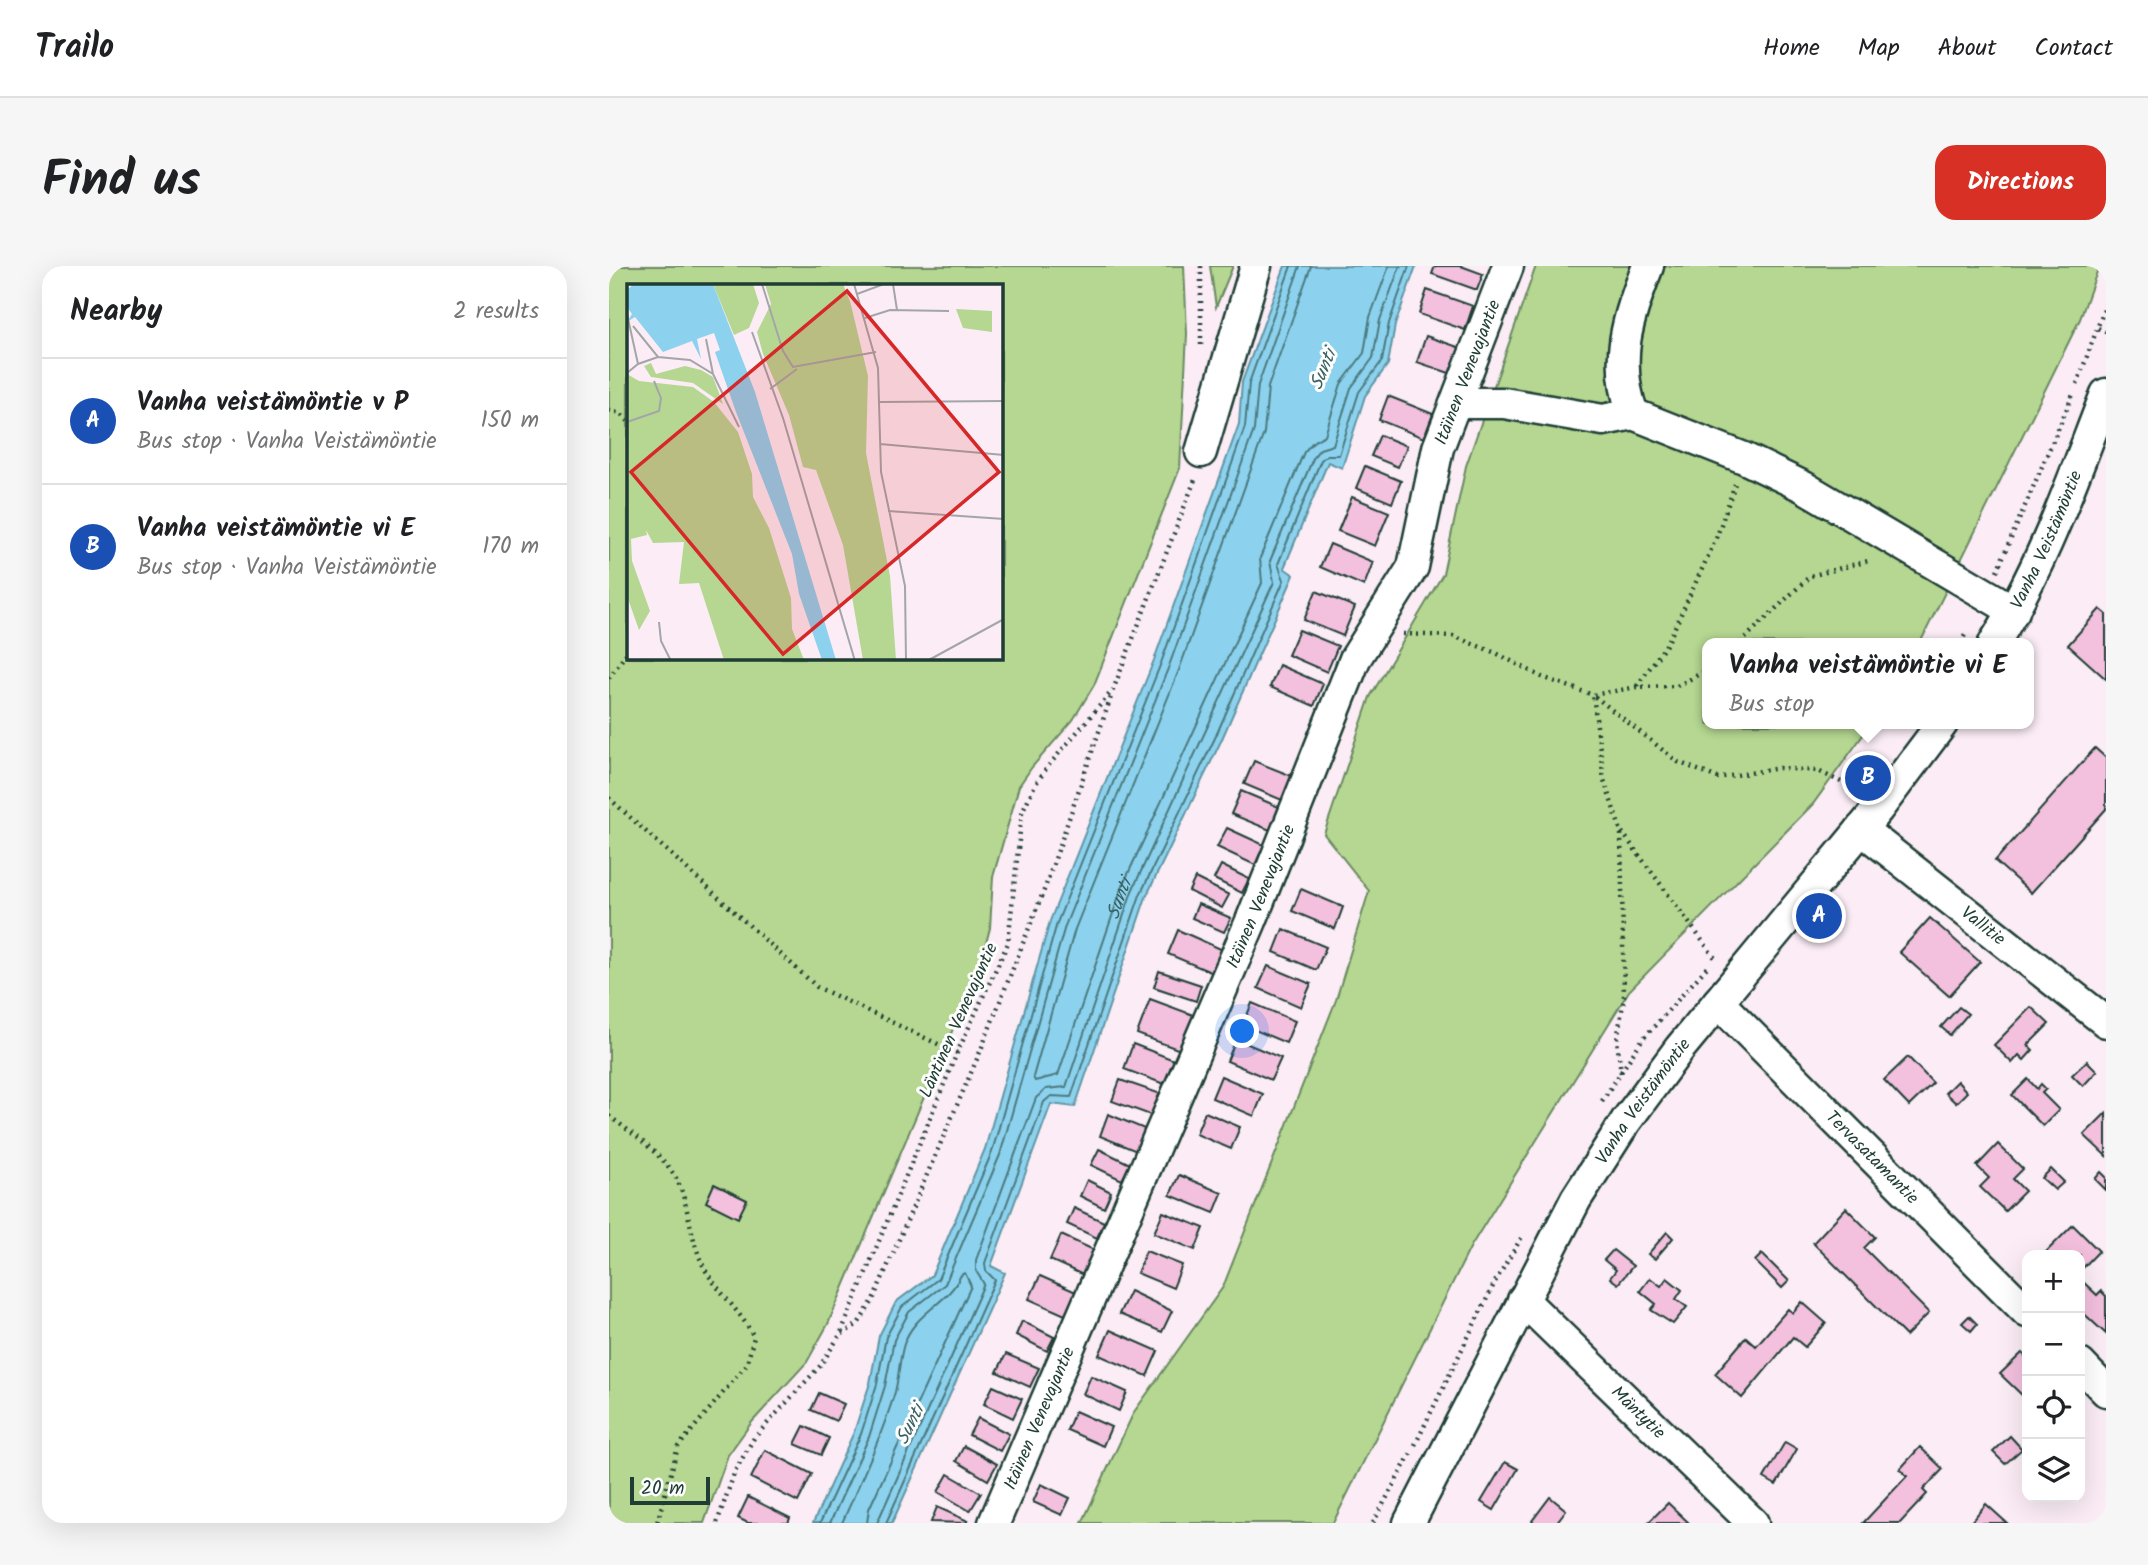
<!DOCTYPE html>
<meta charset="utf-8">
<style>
:root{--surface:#fff;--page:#f6f6f6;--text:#202124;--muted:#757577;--line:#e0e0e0;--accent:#d93025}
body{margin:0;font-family:Kalam,sans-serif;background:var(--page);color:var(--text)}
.controls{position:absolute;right:21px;bottom:21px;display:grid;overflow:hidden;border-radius:14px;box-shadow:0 7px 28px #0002}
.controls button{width:63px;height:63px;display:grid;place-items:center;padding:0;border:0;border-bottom:2px solid var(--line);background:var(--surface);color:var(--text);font:35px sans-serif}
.scale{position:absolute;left:21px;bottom:18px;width:80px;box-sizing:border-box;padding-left:7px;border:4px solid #1f3d34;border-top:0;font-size:19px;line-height:24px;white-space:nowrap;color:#1f3d34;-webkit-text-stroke:5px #fff;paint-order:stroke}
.you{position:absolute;left:634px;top:766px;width:24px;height:24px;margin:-18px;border:5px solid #fff;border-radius:50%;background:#1a73e8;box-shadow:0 0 0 10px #1a73e833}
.badge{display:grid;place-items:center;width:46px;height:46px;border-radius:50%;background:var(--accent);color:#fff;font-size:23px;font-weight:700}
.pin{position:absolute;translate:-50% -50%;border:4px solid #fff;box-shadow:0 2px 7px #0006}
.popup{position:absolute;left:1093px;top:372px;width:332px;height:91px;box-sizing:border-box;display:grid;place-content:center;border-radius:14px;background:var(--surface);filter:drop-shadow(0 2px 5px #0005);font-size:23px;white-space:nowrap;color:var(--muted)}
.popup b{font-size:26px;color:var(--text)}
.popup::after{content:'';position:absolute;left:50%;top:100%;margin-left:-14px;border:14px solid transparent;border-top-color:var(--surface)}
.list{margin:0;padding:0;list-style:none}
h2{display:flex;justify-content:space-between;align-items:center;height:91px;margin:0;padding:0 28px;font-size:30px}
h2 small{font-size:23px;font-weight:400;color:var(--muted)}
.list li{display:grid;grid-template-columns:46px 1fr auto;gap:21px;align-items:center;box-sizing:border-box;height:126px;padding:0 28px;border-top:2px solid var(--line)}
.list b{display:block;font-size:26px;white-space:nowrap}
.list p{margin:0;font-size:23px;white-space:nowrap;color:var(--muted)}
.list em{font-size:23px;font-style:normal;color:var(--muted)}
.icon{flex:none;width:38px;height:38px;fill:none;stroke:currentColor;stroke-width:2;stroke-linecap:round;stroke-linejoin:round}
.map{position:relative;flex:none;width:1497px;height:1257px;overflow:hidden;border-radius:21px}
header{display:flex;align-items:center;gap:42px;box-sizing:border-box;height:98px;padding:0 35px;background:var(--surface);border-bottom:2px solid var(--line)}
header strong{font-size:33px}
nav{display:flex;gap:38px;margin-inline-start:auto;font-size:24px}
.intro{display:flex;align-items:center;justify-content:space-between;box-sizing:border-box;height:168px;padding:0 42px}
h1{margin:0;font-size:49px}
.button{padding:18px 32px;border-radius:21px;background:var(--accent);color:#fff;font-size:24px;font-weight:700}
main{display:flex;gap:42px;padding:0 42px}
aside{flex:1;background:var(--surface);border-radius:21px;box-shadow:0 7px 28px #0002}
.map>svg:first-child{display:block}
</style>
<header>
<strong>Trailo</strong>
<nav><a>Home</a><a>Map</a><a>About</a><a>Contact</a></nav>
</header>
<div class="intro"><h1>Find us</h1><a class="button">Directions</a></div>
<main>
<aside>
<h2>Nearby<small>2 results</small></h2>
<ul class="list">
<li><span class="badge" style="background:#1a4fb4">A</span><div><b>Vanha veistämöntie v P</b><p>Bus stop · Vanha Veistämöntie</p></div><em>150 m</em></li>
<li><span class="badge" style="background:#1a4fb4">B</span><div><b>Vanha veistämöntie vi E</b><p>Bus stop · Vanha Veistämöntie</p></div><em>170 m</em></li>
</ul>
</aside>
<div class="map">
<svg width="1497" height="1257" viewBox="0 0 1497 1257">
<rect width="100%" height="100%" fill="#fbecf5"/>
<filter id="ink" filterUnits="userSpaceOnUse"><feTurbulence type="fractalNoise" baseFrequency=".0143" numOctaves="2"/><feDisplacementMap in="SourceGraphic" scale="14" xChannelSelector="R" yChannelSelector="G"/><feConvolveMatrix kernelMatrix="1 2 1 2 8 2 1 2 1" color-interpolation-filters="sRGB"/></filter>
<g filter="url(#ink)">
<g fill="#b5d791" stroke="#6a8a62" stroke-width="2" fill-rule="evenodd">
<path d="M 0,0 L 575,0 L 578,68 L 571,202 L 485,419 L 464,454 L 423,501 L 410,520 L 384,611 L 381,662 L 371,699 L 219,1058 L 198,1096 L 143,1156 L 119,1189 L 95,1257 L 0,1257 ZM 19,19 L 392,19 L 392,392 L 19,392 Z"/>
<polygon points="601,0 624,0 607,41"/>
<polygon points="927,0 1490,0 1471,53 1311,377 1098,377 1098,458 1262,458 1204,538 1020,725 862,980 724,1257 473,1257 525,1146 614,1021 727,734 760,625 715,568 761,431 834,308 857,200"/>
</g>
<polygon fill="#8cd2ee" stroke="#6096a4" stroke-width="2" points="676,0 807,0 786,59 779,98 756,130 733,202 719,196 675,302 685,309 612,475 537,631 466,841 442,838 382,1000 396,1007 283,1257 204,1257 245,1166 261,1117 270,1070 287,1036 323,1009 376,883 441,655 545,394 630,158 633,116"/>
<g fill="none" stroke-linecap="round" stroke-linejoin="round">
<g stroke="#4b797e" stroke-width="2">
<path id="s1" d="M 702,0 L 659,121 L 655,167 L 570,404 L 466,663 L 424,811 L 426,815 L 449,809 L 513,621 L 653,317 L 651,292 L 695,186 L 704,176 L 716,169 L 732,118 L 755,87 L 761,51 L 780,0"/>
<polyline points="211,1257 252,1168 268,1118 277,1071 293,1041 329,1013 383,886 448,657 552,397 636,161 640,117 682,0"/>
<polyline points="221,1257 260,1171 276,1120 285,1074 300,1046 336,1018 391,889 456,660 560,400 645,164 649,119 691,0"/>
<path d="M 233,1257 C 252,1214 272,1172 286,1126 C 290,1111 290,1094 295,1078 C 305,1047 339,1038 352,1009 L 356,1007 L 362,1020 L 260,1243 L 258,1257"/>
<polyline points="268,1257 375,1018 367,1005 367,994 427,832 437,823 457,821 523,625 665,316 661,295 705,190 711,183 724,179 742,122 764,92 771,54 791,0"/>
<polyline points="277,1257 386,1014 377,1005 376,997 435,836 442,830 462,831 531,629 606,472 675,314 669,298 712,194 718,189 730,189 750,126 773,95 780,57 800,0"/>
</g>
</g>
<g fill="#f3c0de" stroke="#1f3d34" stroke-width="2">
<polygon points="826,0 852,0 874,8 868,24 823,8"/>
<polygon points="818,24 864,40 856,64 810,48"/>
<polygon points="817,70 855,83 846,109 808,96"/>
<polygon points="779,130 824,148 815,172 770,154"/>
<polygon points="771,169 798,180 789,201 762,190"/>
<polygon points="756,200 792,215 783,237 747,222"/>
<polygon points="743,231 780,246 766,280 729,265"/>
<polygon points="721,278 764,296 755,320 711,301"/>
<polygon points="707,325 746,341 734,370 695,354"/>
<polygon points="1491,343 1497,348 1497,413 1459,379"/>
<polygon points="690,364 729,380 718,406 679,389"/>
<polygon points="670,399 714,418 705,440 661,421"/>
<polygon points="1486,482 1497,492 1497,543 1422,627 1386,595"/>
<polygon points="645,495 683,510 673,534 635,518"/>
<polygon points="632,525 670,541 661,564 622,548"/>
<polygon points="618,562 655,579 646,599 608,581"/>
<polygon points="612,599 640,613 633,627 605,613"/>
<polygon points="586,612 620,629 613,642 580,625"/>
<polygon points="692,623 734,641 726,663 683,645"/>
<polygon points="589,638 622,652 615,666 583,652"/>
<polygon points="1321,652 1371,696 1340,730 1290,686"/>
<polygon points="674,663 717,681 707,704 665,686"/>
<polygon points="569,664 614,684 604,707 559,688"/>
<polygon points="659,700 702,718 692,741 649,722"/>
<polygon points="550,705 592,719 587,735 545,721"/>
<polygon points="541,733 587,750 574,785 528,768"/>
<polygon points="643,737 686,755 677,777 634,759"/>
<polygon points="1350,741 1359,748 1341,769 1332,761"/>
<polygon points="1422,741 1440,758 1419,779 1424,784 1415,794 1410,789 1403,797 1385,779"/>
<polygon points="627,773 672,792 662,814 618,795"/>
<polygon points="524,778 565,794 555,818 515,803"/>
<polygon points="1299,791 1324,817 1300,840 1275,814"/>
<polygon points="1478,795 1488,805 1474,820 1463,809"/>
<polygon points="612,810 654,828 645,850 603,832"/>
<polygon points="1419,813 1428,823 1432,818 1437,823 1433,827 1450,844 1434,860 1403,829"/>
<polygon points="511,814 552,828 544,850 503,835"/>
<polygon points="1348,815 1358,826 1347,837 1336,827"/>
<polygon points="596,846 631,861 622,883 587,868"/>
<polygon points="1497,847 1497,890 1475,869"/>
<polygon points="499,848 538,864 530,886 491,870"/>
<polygon points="1389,878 1414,903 1404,913 1416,925 1396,945 1371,921 1380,912 1368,900"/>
<polygon points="490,883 521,898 513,914 482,899"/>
<polygon points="1442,903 1455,916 1446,924 1433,912"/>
<polygon points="1492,906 1497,911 1497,924 1486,913"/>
<polygon points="570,909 613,927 605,947 561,929"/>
<polygon points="478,914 502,926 495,942 471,930"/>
<polygon points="105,918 138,934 129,952 97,936"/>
<polygon points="465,942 495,956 488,972 458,958"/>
<polygon points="1237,942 1266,971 1255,982 1320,1047 1297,1070 1204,977"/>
<polygon points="554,946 595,962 586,984 545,967"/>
<polygon points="1464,959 1490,985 1471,1005 1471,989 1434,989"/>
<polygon points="1058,966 1064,972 1046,993 1039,988"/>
<polygon points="452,969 485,984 474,1009 441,994"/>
<polygon points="1004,984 1024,1000 1009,1018 1001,1012 1007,1004 995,994"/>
<polygon points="537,985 573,999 564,1022 528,1007"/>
<polygon points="1153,988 1180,1015 1173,1022 1146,995"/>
<polygon points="431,1010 467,1026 456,1049 420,1033"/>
<polygon points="1041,1012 1052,1020 1058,1012 1073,1024 1067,1033 1078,1041 1064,1058 1042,1044 1047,1038 1031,1025"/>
<polygon points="1471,1013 1488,1029 1492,1025 1497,1030 1497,1068 1471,1044"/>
<polygon points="521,1025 563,1045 553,1066 510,1048"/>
<polygon points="1193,1036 1217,1057 1196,1081 1184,1071 1133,1132 1106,1108 1137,1071 1147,1080 1179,1043 1184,1047"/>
<polygon points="1360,1050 1368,1058 1362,1065 1353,1057"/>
<polygon points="413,1055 445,1071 438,1085 407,1069"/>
<polygon points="501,1064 549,1085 538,1110 490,1089"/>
<polygon points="1413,1087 1418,1092 1418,1128 1415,1131 1391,1108"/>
<polygon points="397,1088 430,1102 421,1121 388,1106"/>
<polygon points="482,1110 518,1126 510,1145 474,1128"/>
<polygon points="384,1120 413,1133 404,1152 375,1138"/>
<polygon points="210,1127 235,1138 227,1155 202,1144"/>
<polygon points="466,1145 502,1161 494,1180 458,1164"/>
<polygon points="369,1152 400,1168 391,1185 360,1169"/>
<polygon points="195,1160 220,1172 212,1189 186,1178"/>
<polygon points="1401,1170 1413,1183 1396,1198 1384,1186"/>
<polygon points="1176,1176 1188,1183 1167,1219 1155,1212"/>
<polygon points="355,1180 388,1198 379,1214 347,1195"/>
<polygon points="1311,1181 1334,1203 1314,1224 1318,1228 1291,1257 1254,1257 1298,1210 1291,1203"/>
<polygon points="156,1184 203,1208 189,1236 142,1212"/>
<polygon points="896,1196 909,1203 885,1244 872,1236"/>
<polygon points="339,1208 372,1227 361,1245 329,1226"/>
<polygon points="432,1218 461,1232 453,1249 424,1236"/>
<polygon points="139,1231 181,1252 179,1257 139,1257 129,1252"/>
<polygon points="941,1231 957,1244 947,1257 925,1257 923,1255"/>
<polygon points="1059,1237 1080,1257 1039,1257"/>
<polygon points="1377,1238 1398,1257 1361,1257"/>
<polygon points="328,1241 359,1255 357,1257 322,1256"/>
</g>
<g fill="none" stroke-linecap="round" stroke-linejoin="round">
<g stroke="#1f3d34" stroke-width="35">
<g id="minor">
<path d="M 1039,0 C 1019,51 1004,94 1024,148 L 1135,192 L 1195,221 L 1405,345"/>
<polyline points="847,137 895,137 994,154 1024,148"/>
<polyline points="592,186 647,0"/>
<path id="s2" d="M 1385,377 C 1434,300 1464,212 1497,128"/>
<path id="s3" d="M 1252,563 L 1497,756"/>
<path id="s4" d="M 1109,736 L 1418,1046"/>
<path id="s5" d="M 914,1034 L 1144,1257"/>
<polyline points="1471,1098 1497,1125"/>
<path id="s6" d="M 385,1257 L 642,655 L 746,393 L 804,301 L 829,182 L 899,0"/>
<path id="s7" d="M 800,1257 L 967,933 L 1017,855 L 1071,782 L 1269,543 L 1333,458"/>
</g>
</g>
<g stroke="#1f3d34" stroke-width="4.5" stroke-dasharray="2 5" stroke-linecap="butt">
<polyline points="592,0 592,83"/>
<polyline points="1489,62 1497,66"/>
<polyline points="1468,118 1497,38"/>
<polyline points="0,144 11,147 19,155"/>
<polyline points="1388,305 1465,126"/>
<polyline points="794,368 844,370 887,387 933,411 984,429 1028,421 1068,420 1098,404"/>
<polyline points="1131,377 1201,310 1263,294"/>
<polyline points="1351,377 1358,366"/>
<polyline points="0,412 19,385"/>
<polyline points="1028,420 1059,376 1107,273 1126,218"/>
<polyline points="0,532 208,721 348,787"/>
<polyline points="1013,566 1106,692"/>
<polyline points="1012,807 1008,774 1015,732 1012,565 995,514 984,429 1069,496 1109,512 1171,502 1209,505 1251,525"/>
<polyline points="993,835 1033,774 1100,699"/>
<path d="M 0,850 C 24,868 51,886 67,912 C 80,936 81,977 97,1005 C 112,1029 131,1045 145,1071 L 138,1098 L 69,1181 L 48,1257"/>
<polyline points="233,1068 249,1058 263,1036 371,786 437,619 503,428"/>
<polyline points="806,1179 886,1016 914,969"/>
<polyline points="108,1257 126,1205 145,1172 211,1100 231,1069 348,787 399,677 413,546 426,519 440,499 504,424 587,211"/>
<polyline points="764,1257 802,1187"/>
</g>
<use href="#minor" stroke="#fff" stroke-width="30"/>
</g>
</g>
<g text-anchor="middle" stroke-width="6" stroke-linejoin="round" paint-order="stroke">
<g font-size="18" fill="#1f3d34" stroke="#fff">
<text dy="6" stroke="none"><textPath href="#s6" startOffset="1248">Itäinen Venevajantie</textPath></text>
<text dy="6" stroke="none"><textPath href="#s2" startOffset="116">Vanha Veistämöntie</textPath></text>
<text dy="6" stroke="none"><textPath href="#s6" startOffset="681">Itäinen Venevajantie</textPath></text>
<text dy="6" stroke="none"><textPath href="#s3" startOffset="156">Vallitie</textPath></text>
<text transform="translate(349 754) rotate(-66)" y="6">Läntinen Venevajantie</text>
<text dy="6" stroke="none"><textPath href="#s7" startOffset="483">Vanha Veistämöntie</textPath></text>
<text dy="6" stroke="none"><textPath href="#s4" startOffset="219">Tervasatamantie</textPath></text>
<text dy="6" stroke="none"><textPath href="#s5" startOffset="161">Mäntytie</textPath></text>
<text dy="6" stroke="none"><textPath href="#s6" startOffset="114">Itäinen Venevajantie</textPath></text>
</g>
<g font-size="19" font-style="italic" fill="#3a6262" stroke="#fff">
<text transform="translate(713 103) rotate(-68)" y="7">Sunti</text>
<text dy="7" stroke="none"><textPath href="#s1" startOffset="1074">Sunti</textPath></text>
<text transform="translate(300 1158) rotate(-64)" y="7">Sunti</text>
</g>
</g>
<g transform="translate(18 18)">
<rect width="376" height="376" fill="#fbecf5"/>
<path d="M 86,0 L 126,0 L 132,19 L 122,44 L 107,51 ZM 138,0 L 216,0 L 223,17 L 241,92 L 239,169 L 263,292 L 269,376 L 236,376 L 216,261 L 189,186 L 176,183 L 162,131 L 136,70 L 130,48 L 144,20 ZM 329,25 L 365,27 L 365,48 L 336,44 ZM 24,79 L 29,90 L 58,82 L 74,86 L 86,93 L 96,120 L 66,99 L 24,93 L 17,82 ZM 0,90 L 12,97 L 66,103 L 87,118 L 111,148 L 125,190 L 126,213 L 142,244 L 164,314 L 165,345 L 177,376 L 97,376 L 72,299 L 52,300 L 57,258 L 26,259 L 19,246 L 20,251 L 4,255 L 5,277 L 23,327 L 12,346 L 0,312 Z" fill="#b5d791"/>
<path d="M 7,0 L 86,0 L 128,108 L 209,376 L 195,376 L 172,310 L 165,270 L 109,128 L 88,68 L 93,66 L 87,49 L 70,55 L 74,75 L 65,57 L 36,68 L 8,33 L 0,38 L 5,30 L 0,23 L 0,6 Z" fill="#8cd2ee"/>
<path fill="none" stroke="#a3a6a8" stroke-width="2" d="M 135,0 L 156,67 L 166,83 L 249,68M 227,0 L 251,84 L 254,188 L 278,302 L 279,377M 266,0 L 270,26M 230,10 L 257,0M 0,30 L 11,80M 238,34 L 263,26 L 322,27M 6,42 L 31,73 L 63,76 L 86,90 L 112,143M 125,48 L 156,134 L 228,377M 79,55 L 86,90M 0,89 L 11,80 L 31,73M 143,105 L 170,85M 253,118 L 377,117M 0,138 L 32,127 L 34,114 L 27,97M 253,160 L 377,171M 261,227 L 377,235M 32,338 L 34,357 L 44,377M 300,377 L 377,335"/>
<path fill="#d62828" fill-opacity="0.15" stroke="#d62828" stroke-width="3.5" d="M 220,7 L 372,188 L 156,370 L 4,188 Z"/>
<rect width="376" height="376" fill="none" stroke="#1f3d34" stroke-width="3.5"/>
</g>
</svg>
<div class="controls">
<button>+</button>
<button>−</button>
<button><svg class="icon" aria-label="locate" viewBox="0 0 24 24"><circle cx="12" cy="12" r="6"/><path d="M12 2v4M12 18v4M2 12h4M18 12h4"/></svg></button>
<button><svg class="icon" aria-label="layers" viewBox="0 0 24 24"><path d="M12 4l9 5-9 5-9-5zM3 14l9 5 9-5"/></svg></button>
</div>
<div class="scale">20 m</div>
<div class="you"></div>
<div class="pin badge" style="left:1210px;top:650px;background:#1a4fb4">A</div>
<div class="pin badge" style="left:1259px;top:512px;background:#1a4fb4">B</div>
<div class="popup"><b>Vanha veistämöntie vi E</b>Bus stop</div>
</div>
</main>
